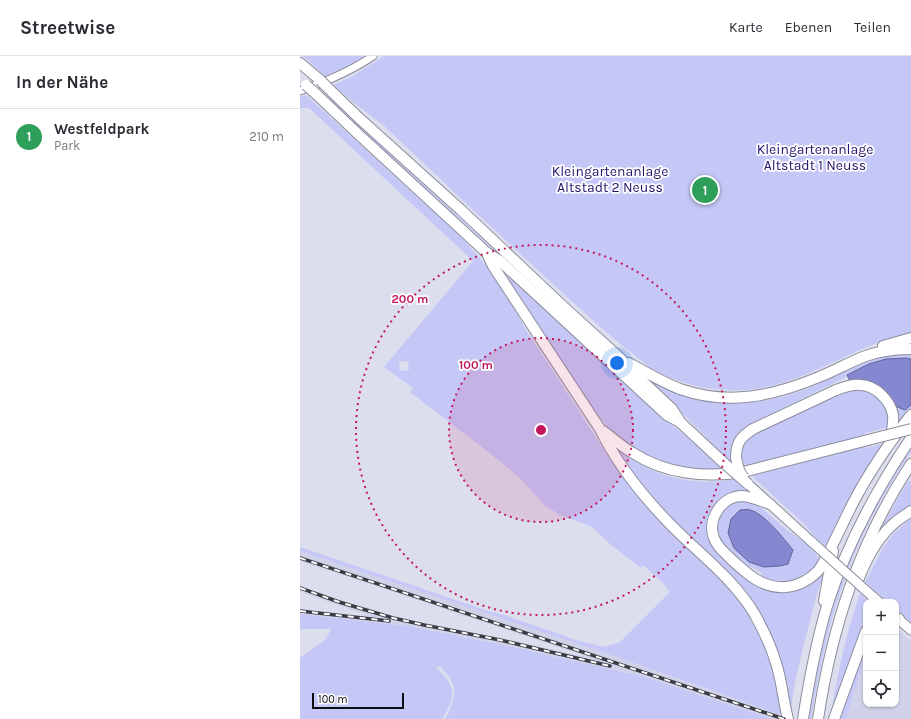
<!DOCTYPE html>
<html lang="de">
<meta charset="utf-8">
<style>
:root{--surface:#fff;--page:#f7f7f7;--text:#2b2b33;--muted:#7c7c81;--line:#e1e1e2;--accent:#1a73e8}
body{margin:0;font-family:Karla,sans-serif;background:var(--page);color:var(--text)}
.controls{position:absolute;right:12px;bottom:12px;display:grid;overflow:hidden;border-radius:8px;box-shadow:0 1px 3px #0004}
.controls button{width:36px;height:36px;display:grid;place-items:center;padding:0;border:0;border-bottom:1px solid var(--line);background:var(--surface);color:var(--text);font:20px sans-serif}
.scale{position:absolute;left:12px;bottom:10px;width:92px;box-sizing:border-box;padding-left:4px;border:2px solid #0d0e13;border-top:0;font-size:11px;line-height:14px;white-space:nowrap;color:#0d0e13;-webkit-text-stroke:3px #fff;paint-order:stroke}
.you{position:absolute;left:317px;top:307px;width:14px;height:14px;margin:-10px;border:3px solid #fff;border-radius:50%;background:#1a73e8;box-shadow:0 0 0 6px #1a73e833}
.badge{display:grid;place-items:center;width:26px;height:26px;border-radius:50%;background:var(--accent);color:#fff;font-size:13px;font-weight:700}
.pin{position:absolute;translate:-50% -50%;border:2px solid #fff;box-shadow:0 1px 4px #0006}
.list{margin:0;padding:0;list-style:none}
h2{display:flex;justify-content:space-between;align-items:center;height:52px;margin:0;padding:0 16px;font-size:17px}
h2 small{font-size:13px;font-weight:400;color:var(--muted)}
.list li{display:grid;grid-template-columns:26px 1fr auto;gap:12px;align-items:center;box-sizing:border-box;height:56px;padding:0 16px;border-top:1px solid var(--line)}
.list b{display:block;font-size:15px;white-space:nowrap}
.list p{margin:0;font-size:13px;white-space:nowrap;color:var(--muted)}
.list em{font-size:13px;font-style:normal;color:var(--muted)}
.icon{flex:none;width:22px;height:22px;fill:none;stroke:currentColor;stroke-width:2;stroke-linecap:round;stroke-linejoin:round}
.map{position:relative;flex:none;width:611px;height:663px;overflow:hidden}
header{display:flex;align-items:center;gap:24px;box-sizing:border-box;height:56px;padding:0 20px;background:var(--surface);border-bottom:1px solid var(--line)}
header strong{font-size:19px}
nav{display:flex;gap:22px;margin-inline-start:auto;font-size:14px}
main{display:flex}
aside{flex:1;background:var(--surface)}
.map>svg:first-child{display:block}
</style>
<header>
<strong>Streetwise</strong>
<nav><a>Karte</a><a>Ebenen</a><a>Teilen</a></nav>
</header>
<main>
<aside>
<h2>In der Nähe<small></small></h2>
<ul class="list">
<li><span class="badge" style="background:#2e9e5b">1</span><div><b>Westfeldpark</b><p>Park</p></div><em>210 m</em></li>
</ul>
</aside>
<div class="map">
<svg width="611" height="663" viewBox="0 0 611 663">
<rect width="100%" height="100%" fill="#dcdeee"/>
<g fill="#d0d2e9">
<polygon points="0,495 311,599 402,632 493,663 472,663 345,621 199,588 108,570 0,558 0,553 63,560 64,558 0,536 0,530 40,544 94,560 124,567 200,582 294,603 0,505"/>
<polygon points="596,572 611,585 611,663 546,663 566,598 566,648 596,648"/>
</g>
<g fill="#c5c8f7" fill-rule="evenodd">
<polygon points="3,0 68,0 47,12 27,22"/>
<path d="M 84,0 L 611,0 L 611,277 C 556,288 511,325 455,333 C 422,337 386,331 356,315 C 350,312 344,306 338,302 C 317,286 297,268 277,250 C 252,227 227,204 202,181 C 162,144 123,106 83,69 C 66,56 49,44 34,29 L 53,20 Z"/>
<path d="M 24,37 C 138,143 254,247 368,353 L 174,176 L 21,39 Z"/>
<path d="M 6,39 L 162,182 L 192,216 L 210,243 L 223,269 L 306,397 L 322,420 L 346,449 L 425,528 L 439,546 L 451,564 L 462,584 L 469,604 L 476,630 L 481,659 L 311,599 L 0,495 L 0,491 L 185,554 L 204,559 L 279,585 L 304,591 L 320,586 L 370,536 L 361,525 L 343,509 L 341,512 L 310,488 L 292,471 L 260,459 L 244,449 L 220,422 L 187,395 L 110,336 L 113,332 L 84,311 L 173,205 L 9,52 L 0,52 L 0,41 ZM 108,305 L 109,314 L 100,315 L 99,306 Z"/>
<polygon points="210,220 378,374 408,398 424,414 398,415 374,411 353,404 331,391 309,373 291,350 207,224"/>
<path d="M 595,298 L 611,298 L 611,354 L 597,369 L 582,334 L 537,331 L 549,324 L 548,320 L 479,354 L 479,357 L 452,370 L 433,409 L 387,362 L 336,316 C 349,323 362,332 376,337 C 422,355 472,348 516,329 C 542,317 567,304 595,298 Z"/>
<path d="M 550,334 C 577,333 588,345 589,371 L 565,377 L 565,380 L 445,411 C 437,393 443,385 458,375 L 537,338 Z"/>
<polygon points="584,388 564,417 550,441 527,492 515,481 503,467 452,420 564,389 565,392"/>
<path d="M 313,390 C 324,398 335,406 347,412 C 374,425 405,429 435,423 L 450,437 L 446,438 L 413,456 L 423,499 L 483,534 L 526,508 L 524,516 L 516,541 L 502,596 L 495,626 L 490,659 C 489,649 489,626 483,617 L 469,578 L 379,470 L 354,444 L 330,414 Z"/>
<path d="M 611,392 L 611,396 C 585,434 562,475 546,519 C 529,565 519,614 511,663 L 509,663 C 517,614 527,565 544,518 C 560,474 585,431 611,392 Z"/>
<polygon points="608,425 611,425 611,449 600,456 582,473 581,472"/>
<polygon points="439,445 451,445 458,449 487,474 511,491 511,493 521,504 514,513 497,525 479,527 458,521 462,521 461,516 441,506 432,499 419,483 417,477 417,470 421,456 428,449"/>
<polygon points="611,462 611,566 596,553 596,546 588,546 565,526 583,492 595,476"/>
<path d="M 560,537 L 567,543 L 568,546 L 566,546 L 566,565 L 531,663 L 530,663 C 537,620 546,578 560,537 Z"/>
<path d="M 0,558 L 108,570 L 199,588 L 345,621 L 472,663 L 145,663 C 157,641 159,629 140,610 L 136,612 C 157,630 156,641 142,663 L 0,663 L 0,602 L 26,583 L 31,573 L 0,573 Z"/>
<polygon points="566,586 566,598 546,663 539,663"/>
</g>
<g fill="#8587d1" stroke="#616398">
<path d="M 606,302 L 611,303 L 611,349 L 605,354 L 595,350 C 587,330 571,324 550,325 L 547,319 L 569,308 L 586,303 Z"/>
<path d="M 440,454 C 443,454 447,453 450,454 C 464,457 484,483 493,494 L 488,508 L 480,510 L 464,511 L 449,506 L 434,492 L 428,477 L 431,463 Z"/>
</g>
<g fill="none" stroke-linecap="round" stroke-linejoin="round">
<g stroke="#8b8d9c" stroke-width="9">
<path id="minor" d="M 0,35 C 25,26 50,16 73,0"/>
</g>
<g stroke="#8b8d9c" stroke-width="11">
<g id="major">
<polyline points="448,428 513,487"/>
<polyline points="572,540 579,546"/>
<polyline points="596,561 611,574"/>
</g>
</g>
<g stroke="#8b8d9c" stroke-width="12">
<g id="highway">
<polyline points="0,7 20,24"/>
<polyline points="28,32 59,62 161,154 267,254 320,302 341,324 372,353 381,367 425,408"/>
<polyline points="15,37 57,77 187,197 199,204 367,359 380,366"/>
<path d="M 187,197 L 193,210 L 218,248 L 300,373 C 317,408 342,439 369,467 C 398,497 432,521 454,557 C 463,573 471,590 476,607 C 482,625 483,644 488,663"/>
<polyline points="583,290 611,282"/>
<path d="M 329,307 C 345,316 362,326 380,333 C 429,350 473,340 519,321 C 534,315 548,307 563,301 C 578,295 595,293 611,293"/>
<path d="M 303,375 C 313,382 322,391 333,397 C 365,418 406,422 443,416 L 568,384"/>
<path d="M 436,402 C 436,386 441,381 453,373 L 536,334 C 544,331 552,328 561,329 C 576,330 590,344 593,359 C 594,367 592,375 590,383"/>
<path d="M 470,448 C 461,445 450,440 441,440 C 421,441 407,464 414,482 C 417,491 425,497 431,503 C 447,518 463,533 486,531 C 498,530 509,524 518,515 C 523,509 526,501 530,494 C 538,478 545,463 553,447 C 569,416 589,387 611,359"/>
<path d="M 559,522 C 567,501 580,478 598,464 C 602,461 607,458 611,455"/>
<polyline points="524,545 533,495"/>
<polyline points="596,563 599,563"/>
<path d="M 503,663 C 509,625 516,587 527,550 C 546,490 576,434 611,382"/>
<path d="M 518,663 C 532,571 559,486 611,408"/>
<polyline points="534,663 566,575"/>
</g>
</g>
<use href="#minor" stroke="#fff" stroke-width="7"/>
<use href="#major" stroke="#fff" stroke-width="9"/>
<use href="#highway" stroke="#fff" stroke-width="10"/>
<g stroke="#3b3d44" stroke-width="3.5">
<g id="rail">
<polyline points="0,502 484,663"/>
<polyline points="0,532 39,546 93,562 124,569 200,584 310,610"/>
<polyline points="0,555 89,565"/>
</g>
</g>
<use href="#rail" stroke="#fff" stroke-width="2" stroke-dasharray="6" stroke-linecap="butt"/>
<g stroke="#8b8d9c" stroke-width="11" stroke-linecap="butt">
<polyline id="major-bridge" points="513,487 572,540"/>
</g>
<g stroke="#8b8d9c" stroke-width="12" stroke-linecap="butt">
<g id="highway-bridge">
<polyline points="20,24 28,32"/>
<polyline points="6,29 15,37"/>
<polyline points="568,384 611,373"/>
<polyline points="436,402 439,414 443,421"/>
<polyline points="425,408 448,428"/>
</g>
</g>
<use href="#major-bridge" stroke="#fff" stroke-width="9"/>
<use href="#highway-bridge" stroke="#fff" stroke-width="10"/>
</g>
<circle cx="241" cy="374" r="92" fill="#c2185b" fill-opacity=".12"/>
<g fill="none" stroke="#c2185b" stroke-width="2" stroke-dasharray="2 4">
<circle cx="241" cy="374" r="92"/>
<circle cx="241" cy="374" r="185"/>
</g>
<g text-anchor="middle" stroke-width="3.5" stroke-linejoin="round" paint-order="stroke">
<g font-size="14" fill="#26156d" stroke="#fff">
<text x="515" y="98">Kleingartenanlage<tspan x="515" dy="16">Altstadt 1 Neuss</tspan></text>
<text x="310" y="120">Kleingartenanlage<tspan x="310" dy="16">Altstadt 2 Neuss</tspan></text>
</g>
</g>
<circle cx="241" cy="374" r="6" fill="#c2185b" stroke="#fff" stroke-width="2"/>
<g font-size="12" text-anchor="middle" font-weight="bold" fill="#c2185b" stroke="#fff" stroke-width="3.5" stroke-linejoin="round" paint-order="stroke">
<text x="110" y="247">200 m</text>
<text x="176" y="313">100 m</text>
</g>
</svg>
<div class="controls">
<button>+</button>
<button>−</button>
<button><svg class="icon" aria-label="locate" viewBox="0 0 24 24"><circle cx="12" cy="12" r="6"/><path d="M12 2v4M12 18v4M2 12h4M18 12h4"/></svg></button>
</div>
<div class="scale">100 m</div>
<div class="you"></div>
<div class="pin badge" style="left:405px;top:134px;background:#2e9e5b">1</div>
</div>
</main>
